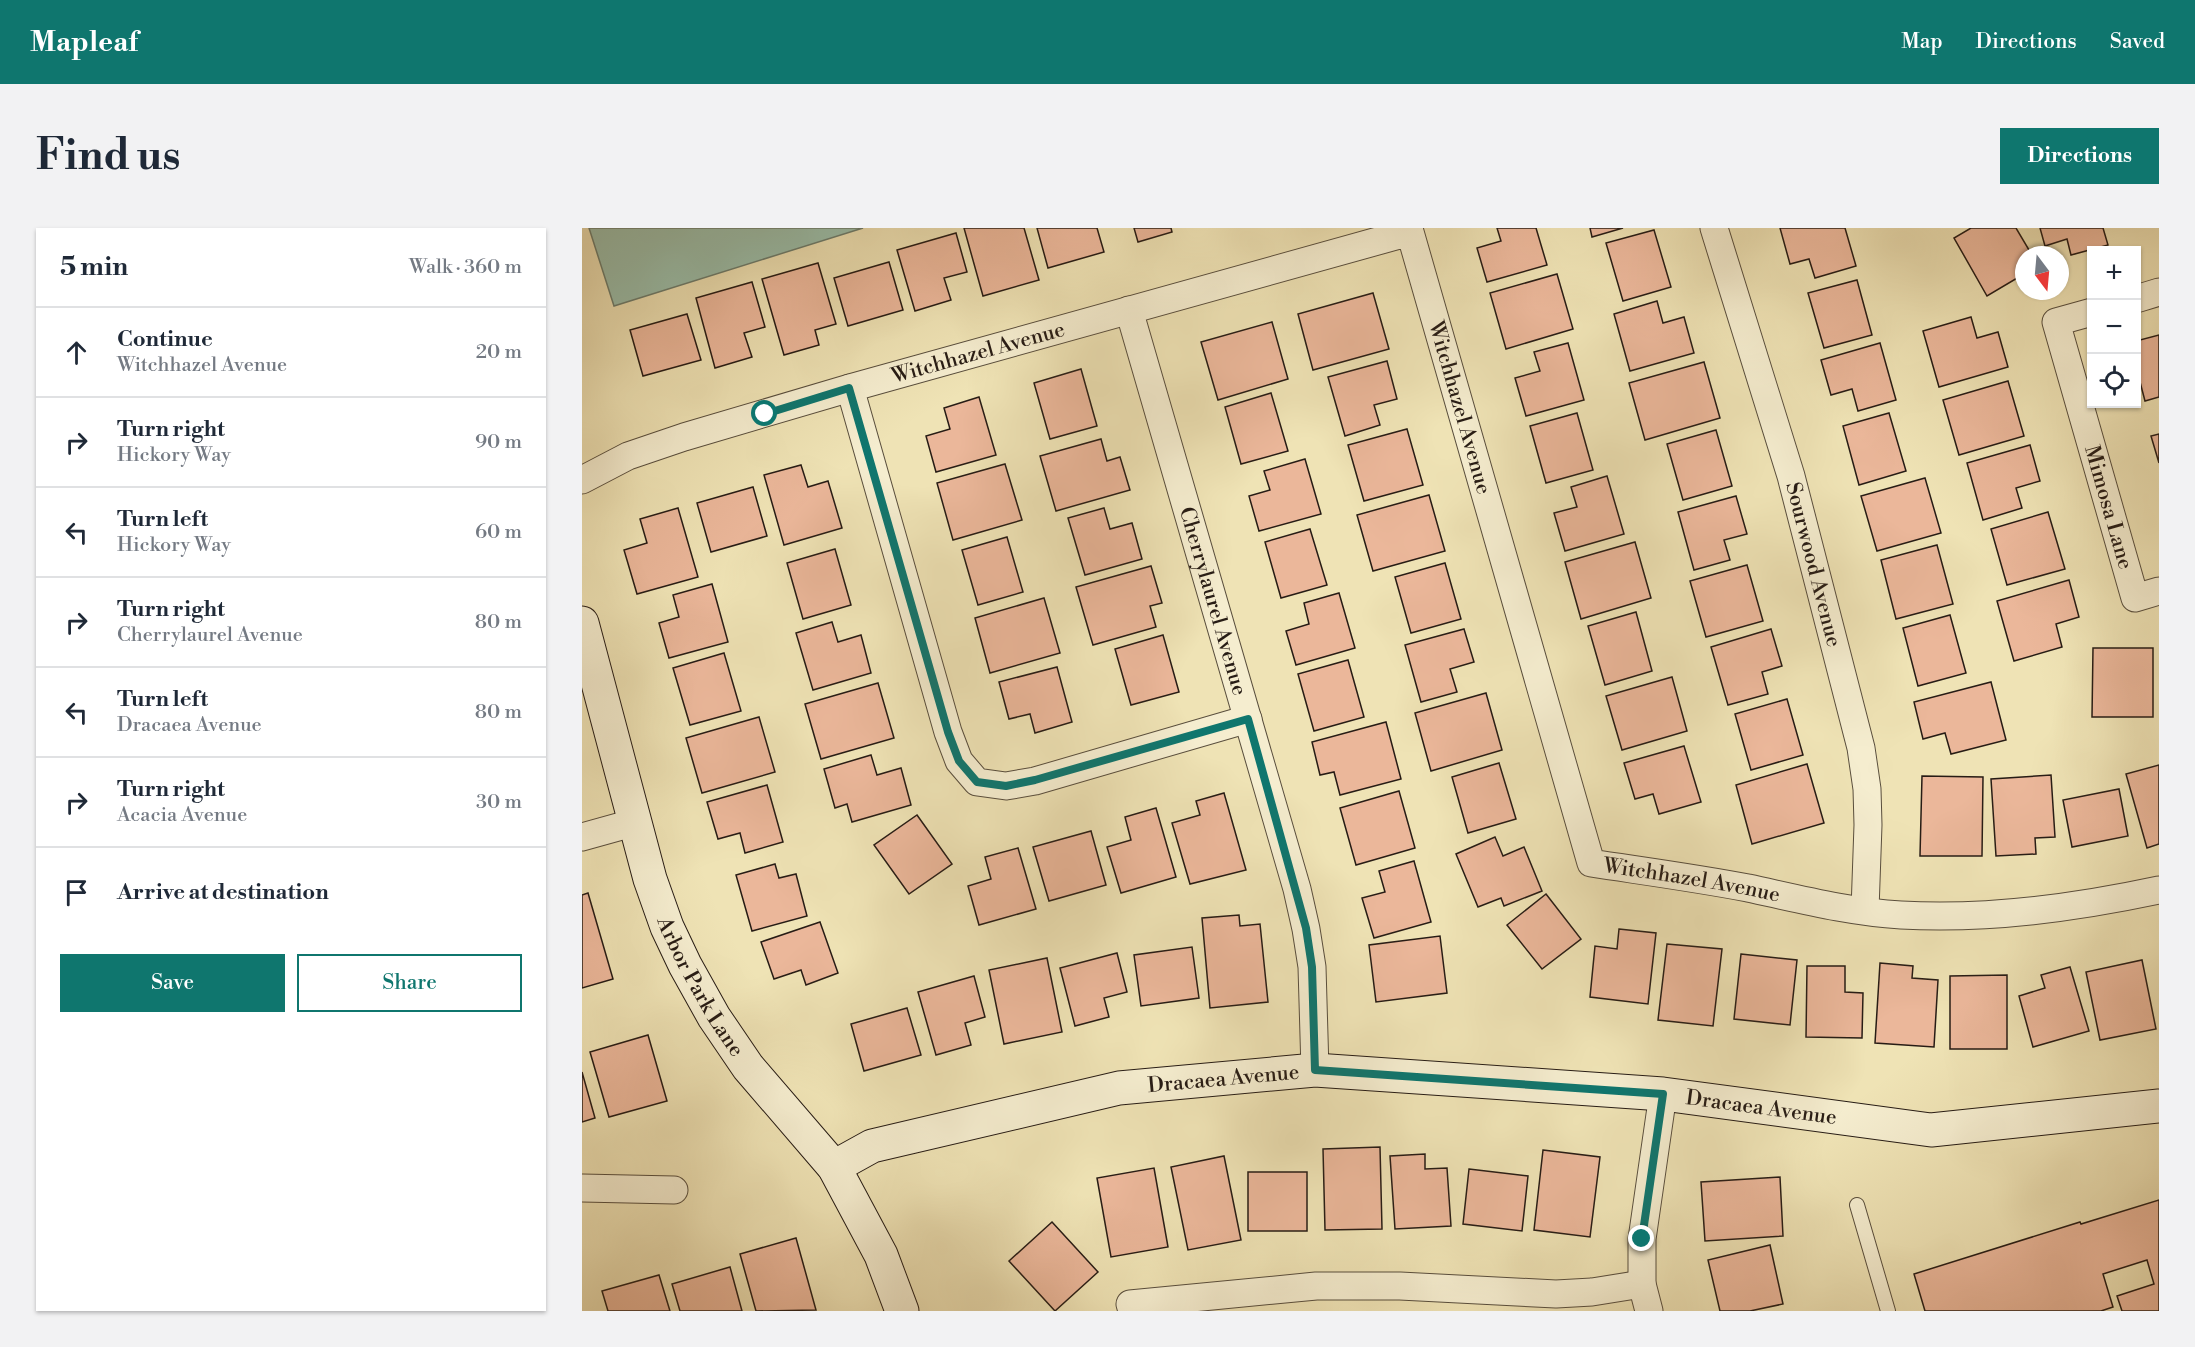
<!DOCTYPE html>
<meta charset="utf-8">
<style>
:root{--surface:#fff;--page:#f2f2f3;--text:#1f2937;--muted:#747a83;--line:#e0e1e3;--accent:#0f766e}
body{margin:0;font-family:"Libre Bodoni",serif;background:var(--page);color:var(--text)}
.controls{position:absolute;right:18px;top:18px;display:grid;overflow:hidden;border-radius:0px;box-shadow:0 2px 4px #0004}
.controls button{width:54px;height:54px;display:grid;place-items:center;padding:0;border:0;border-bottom:2px solid var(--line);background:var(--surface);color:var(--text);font:30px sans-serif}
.compass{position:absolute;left:1433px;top:18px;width:54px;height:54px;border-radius:50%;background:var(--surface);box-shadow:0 2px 4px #0004;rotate:164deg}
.stop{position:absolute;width:18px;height:18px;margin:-14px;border:4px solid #0f766e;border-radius:50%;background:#fff}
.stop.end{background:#0f766e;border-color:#fff;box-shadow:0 2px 6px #0008}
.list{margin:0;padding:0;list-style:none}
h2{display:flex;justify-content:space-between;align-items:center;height:78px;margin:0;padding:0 24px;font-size:26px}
h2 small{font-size:20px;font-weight:400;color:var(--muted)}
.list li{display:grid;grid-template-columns:39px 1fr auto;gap:18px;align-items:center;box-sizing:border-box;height:90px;padding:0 24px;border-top:2px solid var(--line)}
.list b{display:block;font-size:22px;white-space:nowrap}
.list p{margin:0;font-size:20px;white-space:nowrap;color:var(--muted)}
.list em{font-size:20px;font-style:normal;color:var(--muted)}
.actions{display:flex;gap:12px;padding:18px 24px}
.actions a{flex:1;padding:14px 0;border:2px solid var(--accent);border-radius:0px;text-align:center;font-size:21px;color:var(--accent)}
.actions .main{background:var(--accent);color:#fff}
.icon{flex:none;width:33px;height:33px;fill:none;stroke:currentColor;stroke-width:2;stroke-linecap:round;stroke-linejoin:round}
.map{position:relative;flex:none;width:1577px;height:1083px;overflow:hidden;border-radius:0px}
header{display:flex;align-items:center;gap:36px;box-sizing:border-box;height:84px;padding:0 30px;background:var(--accent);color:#fff}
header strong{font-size:28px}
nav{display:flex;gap:33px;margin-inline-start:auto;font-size:21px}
.intro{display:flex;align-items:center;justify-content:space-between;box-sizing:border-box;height:144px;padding:0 36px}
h1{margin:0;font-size:42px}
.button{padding:15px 27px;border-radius:0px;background:var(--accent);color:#fff;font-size:21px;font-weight:700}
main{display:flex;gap:36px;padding:0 36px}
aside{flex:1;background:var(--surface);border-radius:0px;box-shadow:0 2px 4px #0004}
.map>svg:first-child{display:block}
</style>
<header>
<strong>Mapleaf</strong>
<nav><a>Map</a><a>Directions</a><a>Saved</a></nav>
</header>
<div class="intro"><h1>Find us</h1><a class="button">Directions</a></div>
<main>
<aside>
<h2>5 min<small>Walk · 360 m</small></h2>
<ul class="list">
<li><svg class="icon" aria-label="ahead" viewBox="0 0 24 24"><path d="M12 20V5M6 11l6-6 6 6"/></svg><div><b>Continue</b><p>Witchhazel Avenue</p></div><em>20 m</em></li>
<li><svg class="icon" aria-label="right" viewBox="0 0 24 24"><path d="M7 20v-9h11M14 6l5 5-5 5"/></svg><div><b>Turn right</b><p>Hickory Way</p></div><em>90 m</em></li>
<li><svg class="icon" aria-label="left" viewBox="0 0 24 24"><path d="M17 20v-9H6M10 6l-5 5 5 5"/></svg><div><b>Turn left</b><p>Hickory Way</p></div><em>60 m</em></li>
<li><svg class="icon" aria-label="right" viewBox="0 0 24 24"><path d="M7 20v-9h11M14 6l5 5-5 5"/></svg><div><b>Turn right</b><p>Cherrylaurel Avenue</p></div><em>80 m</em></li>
<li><svg class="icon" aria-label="left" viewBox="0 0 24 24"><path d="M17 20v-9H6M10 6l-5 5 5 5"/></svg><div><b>Turn left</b><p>Dracaea Avenue</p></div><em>80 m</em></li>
<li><svg class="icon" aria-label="right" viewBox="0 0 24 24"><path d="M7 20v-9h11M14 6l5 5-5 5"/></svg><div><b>Turn right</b><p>Acacia Avenue</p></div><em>30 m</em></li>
<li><svg class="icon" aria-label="arrive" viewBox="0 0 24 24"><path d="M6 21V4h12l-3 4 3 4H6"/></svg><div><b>Arrive at destination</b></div></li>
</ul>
<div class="actions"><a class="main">Save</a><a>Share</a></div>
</aside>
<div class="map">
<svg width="1577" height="1083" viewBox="0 0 1577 1083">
<rect width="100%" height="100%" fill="#efe3b5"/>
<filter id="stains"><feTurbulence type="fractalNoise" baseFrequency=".00333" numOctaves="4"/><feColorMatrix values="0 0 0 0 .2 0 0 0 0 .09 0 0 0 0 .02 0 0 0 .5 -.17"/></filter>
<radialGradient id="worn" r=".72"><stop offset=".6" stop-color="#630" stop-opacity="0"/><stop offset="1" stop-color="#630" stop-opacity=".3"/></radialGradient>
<polygon fill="#9abeaa" stroke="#6c7d6e" stroke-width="1.5" points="7,0 281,0 32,78"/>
<g fill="#ebb79a" stroke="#271c15" stroke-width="1.5">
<polygon points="382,0 442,0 457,52 401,68"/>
<polygon points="455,0 515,0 522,24 466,40"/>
<polygon points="552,0 589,0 590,4 556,14"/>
<polygon points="915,0 954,0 965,37 905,54 895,20 919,13"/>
<polygon points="1008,0 1041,0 1010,9"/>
<polygon points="1198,0 1263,0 1274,38 1233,50 1227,31 1208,36"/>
<polygon points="1389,0 1434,0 1450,27 1442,27 1442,46 1405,68 1372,10"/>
<polygon points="1458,0 1521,0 1526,17 1489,27 1485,11 1463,18"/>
<polygon points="1072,2 1089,59 1041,73 1024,15"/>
<polygon points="374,5 385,44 362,50 369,72 333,83 315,22"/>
<polygon points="307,34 321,82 266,98 252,50"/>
<polygon points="236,35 254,96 233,102 237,117 202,127 180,51"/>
<polygon points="975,46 991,101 924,121 908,65"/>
<polygon points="1275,52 1290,107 1242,120 1226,65"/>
<polygon points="170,54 183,99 162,105 170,129 133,140 114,70"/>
<polygon points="791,65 807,121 731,142 716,86"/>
<polygon points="1075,73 1081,95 1102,89 1112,125 1048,143 1032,86"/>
<polygon points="105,86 119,132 61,148 48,102"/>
<polygon points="1389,89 1395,110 1416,104 1426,139 1357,159 1341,103"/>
<polygon points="690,94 706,151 636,172 619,114"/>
<polygon points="1577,107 1577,169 1563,173 1558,154 1554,155 1554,113"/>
<polygon points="986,115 1002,172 944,188 933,150 958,143 952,124"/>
<polygon points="1298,115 1314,172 1276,183 1270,161 1249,167 1239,132"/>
<polygon points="805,133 815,171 792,177 798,197 763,208 746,149"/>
<polygon points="1122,134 1138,190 1063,212 1047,155"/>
<polygon points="499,141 515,198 468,211 452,155"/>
<polygon points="1426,153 1442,208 1377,227 1361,172"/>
<polygon points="689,165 706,223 659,236 643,179"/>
<polygon points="397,169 414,227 354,244 344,208 368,201 362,180"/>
<polygon points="995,185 1011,242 964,255 948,198"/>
<polygon points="1307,185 1324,243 1277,257 1261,198"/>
<polygon points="825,201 841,257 782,273 766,217"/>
<polygon points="1134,202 1150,258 1101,272 1085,216"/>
<polygon points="1577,206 1577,235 1569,208"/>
<polygon points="519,211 525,233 538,229 548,262 474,283 458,228"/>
<polygon points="1448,217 1458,253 1434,260 1440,280 1401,292 1385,235"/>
<polygon points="723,231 739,286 677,303 667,268 688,262 682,243"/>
<polygon points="423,236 440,292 371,312 355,255"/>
<polygon points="219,237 226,259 246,253 260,300 202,317 182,247"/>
<polygon points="1025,248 1042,306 983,323 972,285 995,279 989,259"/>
<polygon points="1343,250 1359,305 1295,323 1279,268"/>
<polygon points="171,259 185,308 129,324 115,275"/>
<polygon points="847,267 863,323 791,343 775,287"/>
<polygon points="1154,268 1165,306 1142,312 1148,332 1112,342 1096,284"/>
<polygon points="96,280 116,349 55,366 42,322 65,315 58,291"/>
<polygon points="522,280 528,301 550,295 560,331 503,347 486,290"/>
<polygon points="1466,284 1483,341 1425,357 1409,301"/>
<polygon points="728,301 745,357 699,370 683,314"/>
<polygon points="425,309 441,364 396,377 380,322"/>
<polygon points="1053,314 1069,370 999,391 983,334"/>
<polygon points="1355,317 1371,376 1314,391 1299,332"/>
<polygon points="253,321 269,377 221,391 205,335"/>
<polygon points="863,335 879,391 829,405 813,349"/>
<polygon points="1165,337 1181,393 1124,409 1108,353"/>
<polygon points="569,338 580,375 568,378 574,399 511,417 494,359"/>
<polygon points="1487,352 1497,389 1474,396 1480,419 1432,433 1415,373"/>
<polygon points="130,356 146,414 87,430 77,395 97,389 91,367"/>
<polygon points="757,365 773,420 714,437 704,403 727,396 722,375"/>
<polygon points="462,370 478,425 408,445 393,390"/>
<polygon points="1054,384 1070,443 1023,457 1006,398"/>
<polygon points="1368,387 1384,445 1336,458 1321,400"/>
<polygon points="250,394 256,414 279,407 289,445 231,462 214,405"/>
<polygon points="882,401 892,434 868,441 875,464 839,474 823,417"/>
<polygon points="1189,401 1200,438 1180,444 1186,466 1146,477 1129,419"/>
<polygon points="581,407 597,464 549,477 533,421"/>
<polygon points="1511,420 1571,420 1571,489 1510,489"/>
<polygon points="142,425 159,483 108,497 91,440"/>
<polygon points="766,432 782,489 732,503 716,446"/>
<polygon points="475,439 490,494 453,505 448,486 427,491 417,454"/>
<polygon points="1090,449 1105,503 1040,522 1024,468"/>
<polygon points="1409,454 1424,512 1369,526 1363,505 1341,511 1332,474"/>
<polygon points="296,455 312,510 239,531 223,476"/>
<polygon points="904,465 920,522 849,543 833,485"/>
<polygon points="1205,471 1221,527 1169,542 1153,486"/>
<polygon points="177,489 193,544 120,565 104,510"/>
<polygon points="804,494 819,551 758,567 752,544 738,547 730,514"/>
<polygon points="1102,518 1119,574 1077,586 1071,566 1053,571 1042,535"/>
<polygon points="289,527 295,547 319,540 329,577 270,594 265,576 253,580 242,541"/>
<polygon points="917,535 934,591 886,605 870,549"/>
<polygon points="1225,536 1242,595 1170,616 1154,557"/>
<polygon points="1577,537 1577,616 1565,620 1544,546"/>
<polygon points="1469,547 1473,609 1453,610 1454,626 1414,628 1409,551"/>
<polygon points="1340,548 1401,549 1400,628 1338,628"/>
<polygon points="185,557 201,614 163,625 158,605 136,611 125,574"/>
<polygon points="1537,561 1546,608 1490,619 1481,572"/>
<polygon points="817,563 833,620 774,637 758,580"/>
<polygon points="642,565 664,642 608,656 590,595 618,587 614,573"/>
<polygon points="574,580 594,649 539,665 525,619 549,612 543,589"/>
<polygon points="335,587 370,636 327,666 292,617"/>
<polygon points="509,603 524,657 467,673 451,619"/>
<polygon points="913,609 921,628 942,619 960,663 922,678 919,670 896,679 874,626"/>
<polygon points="436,620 454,681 397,697 386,658 409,651 403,629"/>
<polygon points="832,633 849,694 792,710 780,670 803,664 797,643"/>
<polygon points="193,636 197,650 214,646 225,688 170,703 154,647"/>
<polygon points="6,665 31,751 0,760 0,667"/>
<polygon points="964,666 999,711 960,741 925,697"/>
<polygon points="657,687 658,698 678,696 686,774 628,780 620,690"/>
<polygon points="238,694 256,745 224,757 219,742 192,751 179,714"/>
<polygon points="1037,701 1074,705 1066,776 1008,769 1013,718 1035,721"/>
<polygon points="858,708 865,765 794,774 787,717"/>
<polygon points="1085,716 1140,721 1131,798 1076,792"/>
<polygon points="610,719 617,770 559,778 552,727"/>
<polygon points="535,725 545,764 522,770 527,789 493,798 478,740"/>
<polygon points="1159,726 1215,732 1208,797 1152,791"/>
<polygon points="465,730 480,804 422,816 407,742"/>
<polygon points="1560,732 1574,801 1518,812 1504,744"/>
<polygon points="1298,735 1331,738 1330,750 1356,752 1352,819 1293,815"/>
<polygon points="1225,738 1263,738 1263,764 1281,765 1280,810 1224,809"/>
<polygon points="1488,739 1507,803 1451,819 1437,768 1463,760 1459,747"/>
<polygon points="1425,747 1425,821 1368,821 1368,748"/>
<polygon points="392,748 403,789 383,795 389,817 354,827 336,764"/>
<polygon points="325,780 339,827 282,843 269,796"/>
<polygon points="66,807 85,873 27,889 8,824"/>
<polygon points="0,844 13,890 0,894"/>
<polygon points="798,919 800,1001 743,1002 741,921"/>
<polygon points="961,922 1018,929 1008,1009 952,1002"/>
<polygon points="843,926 843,941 865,940 869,998 813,1001 808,928"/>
<polygon points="642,928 659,1012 606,1022 589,939"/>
<polygon points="572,940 586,1019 529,1029 515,950"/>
<polygon points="887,941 946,948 940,1003 881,996"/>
<rect x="666" y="944" width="59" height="59"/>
<polygon points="1198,949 1201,1008 1123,1013 1119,954"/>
<polygon points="1577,972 1577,1083 1540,1083 1535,1068 1572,1056 1565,1032 1521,1046 1531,1079 1519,1083 1343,1083 1332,1046 1498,994 1499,996"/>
<polygon points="470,994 516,1044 473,1083 427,1033"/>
<polygon points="214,1010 234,1082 174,1083 158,1026"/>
<polygon points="1188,1017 1201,1076 1168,1083 1138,1083 1126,1032"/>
<polygon points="148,1039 160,1083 98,1083 90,1056"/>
<polygon points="77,1047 88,1083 26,1083 20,1063"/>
</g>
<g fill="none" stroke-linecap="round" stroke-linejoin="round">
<g stroke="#594e3d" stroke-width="16">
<polyline id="lane" points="1275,977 1306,1083"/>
</g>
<g stroke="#594e3d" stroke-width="29">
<g id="street">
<path id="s1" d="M 1132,0 L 1209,248 L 1279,520 L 1285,561 L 1286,597 L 1283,682"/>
<polyline points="1554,71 1577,64"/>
<path id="s2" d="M 547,82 L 715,661 L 724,701 L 730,739 L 733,842"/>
<path id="s3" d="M 1510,84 L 1474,94 L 1553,370 L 1577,363"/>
<polyline points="268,160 366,504 377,533 395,554 424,558 453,553 666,491"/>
<path id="s4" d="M 0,252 L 46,228 L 102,209 L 268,160 L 828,4 L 1009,635 C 1061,643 1114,650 1166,660 C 1217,671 1267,684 1319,687 C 1405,692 1493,680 1577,662"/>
<polyline points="0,609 54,594"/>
<polyline points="0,960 92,962"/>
<polyline points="550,1083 548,1076 734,1058 818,1058 974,1066 1010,1064 1060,1056"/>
<polyline points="1067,1083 1060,1056 1060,1011 1081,866"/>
</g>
</g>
<g stroke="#271c15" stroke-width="35">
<g id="secondary">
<path id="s5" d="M 0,395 L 68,651 L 85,699 L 103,737 L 132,789 L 166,839 L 252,939 L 299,1027 L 320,1083"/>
<path id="s6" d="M 252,939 L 290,918 L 537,860 L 733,842 L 1081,866 L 1349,902 L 1577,878"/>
</g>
</g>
<use href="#lane" stroke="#f5edcf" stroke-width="14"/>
<use href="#street" stroke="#f5edcf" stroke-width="27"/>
<use href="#secondary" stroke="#f5edcf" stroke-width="33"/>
</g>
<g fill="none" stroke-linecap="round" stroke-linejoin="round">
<polyline stroke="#0f766e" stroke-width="8" points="183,186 267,160 366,504 377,533 395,554 424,558 453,552 666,491 724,700 730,739 733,842 1081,866 1060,1011"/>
</g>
<g text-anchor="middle" stroke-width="4.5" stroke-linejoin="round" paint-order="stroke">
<g font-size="21" fill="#271c15" stroke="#f5edcf">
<text dy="7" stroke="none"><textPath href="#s4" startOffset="417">Witchhazel Avenue</textPath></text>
<text dy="7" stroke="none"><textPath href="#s4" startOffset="1048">Witchhazel Avenue</textPath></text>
<text dy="7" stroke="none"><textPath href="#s3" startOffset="230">Mimosa Lane</textPath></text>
<text dy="7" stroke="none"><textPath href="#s1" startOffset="351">Sourwood Avenue</textPath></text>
<text dy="7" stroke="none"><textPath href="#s2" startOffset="303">Cherrylaurel Avenue</textPath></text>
<text dy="7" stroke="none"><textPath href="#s4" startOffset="1624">Witchhazel Avenue</textPath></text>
<text dy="7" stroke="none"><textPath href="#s5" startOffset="384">Arbor Park Lane</textPath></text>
<text dy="7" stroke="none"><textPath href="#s6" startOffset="402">Dracaea Avenue</textPath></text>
<text dy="7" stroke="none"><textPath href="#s6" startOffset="942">Dracaea Avenue</textPath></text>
</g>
</g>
<rect width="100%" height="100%" filter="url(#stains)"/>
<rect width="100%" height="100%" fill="url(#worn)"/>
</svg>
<div class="controls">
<button>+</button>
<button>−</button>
<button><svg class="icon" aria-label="locate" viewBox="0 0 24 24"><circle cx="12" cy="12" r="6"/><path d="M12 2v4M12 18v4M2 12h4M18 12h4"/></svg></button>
</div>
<svg class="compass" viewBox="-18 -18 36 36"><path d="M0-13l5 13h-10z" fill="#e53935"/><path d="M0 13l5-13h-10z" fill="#747a83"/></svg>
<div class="stop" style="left:183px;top:186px"></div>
<div class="stop end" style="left:1060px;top:1011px"></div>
</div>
</main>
